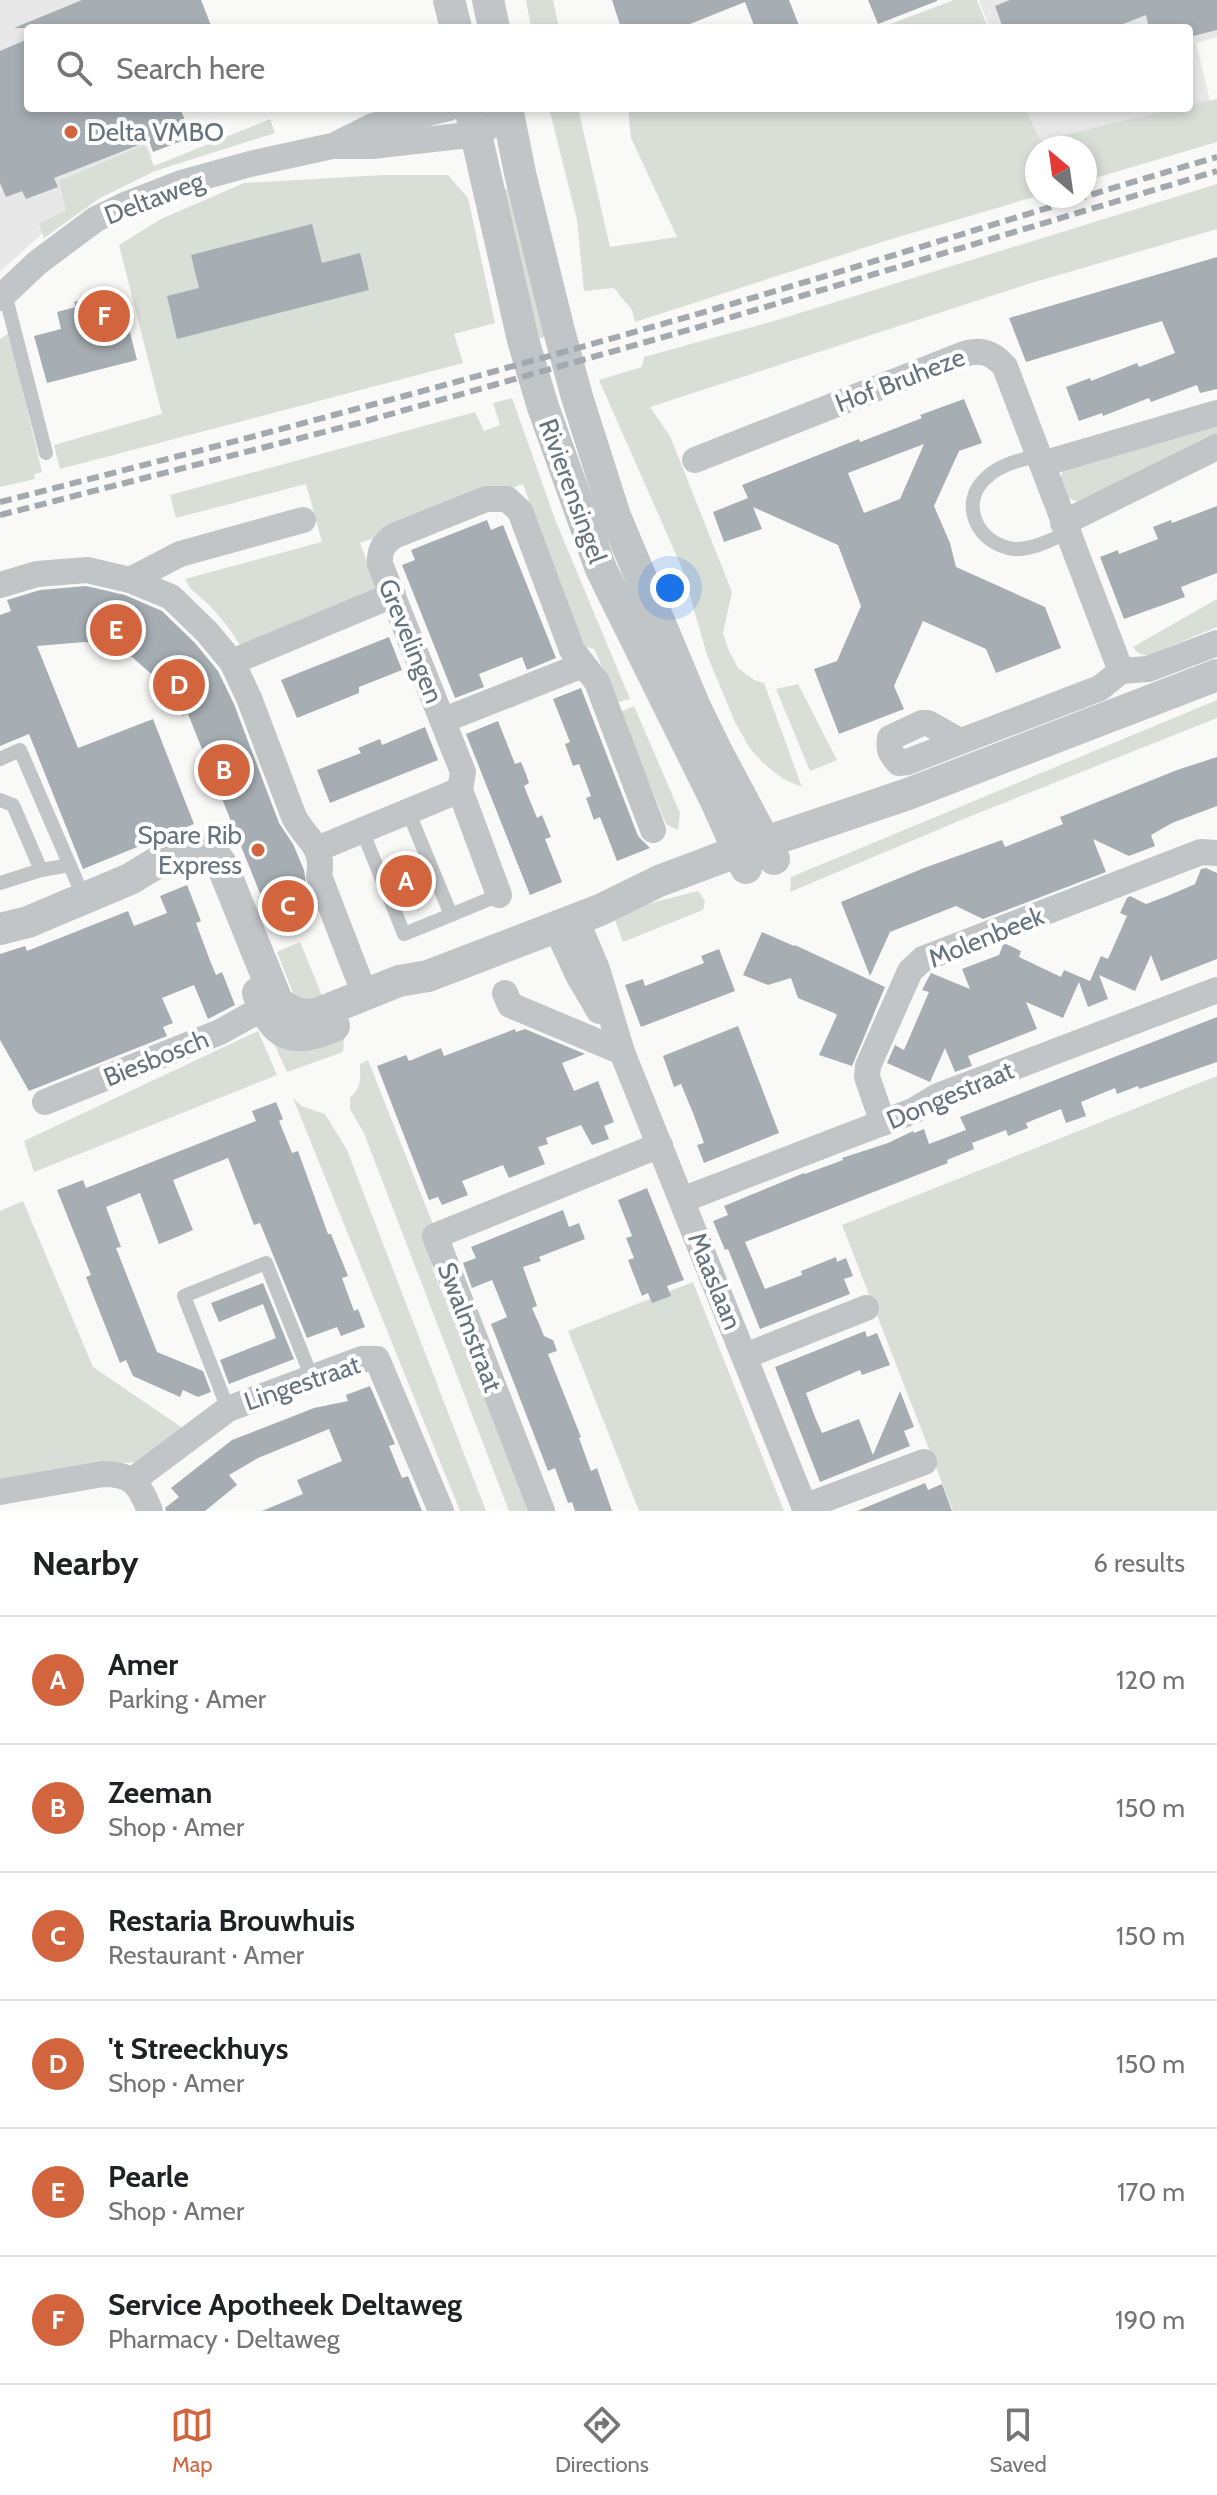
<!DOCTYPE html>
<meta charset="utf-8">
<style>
:root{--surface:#fff;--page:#f6f6f6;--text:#202124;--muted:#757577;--line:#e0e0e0;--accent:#d3653e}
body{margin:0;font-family:Cabin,sans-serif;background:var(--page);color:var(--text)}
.compass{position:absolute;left:1025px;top:136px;width:72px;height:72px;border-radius:50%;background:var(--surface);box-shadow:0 4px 12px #0003;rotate:331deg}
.you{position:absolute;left:670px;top:588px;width:28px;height:28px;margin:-20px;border:6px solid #fff;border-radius:50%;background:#1a73e8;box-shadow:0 0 0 12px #1a73e833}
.badge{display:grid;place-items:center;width:52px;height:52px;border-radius:50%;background:var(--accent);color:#fff;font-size:26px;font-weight:700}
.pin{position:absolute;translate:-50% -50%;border:4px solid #fff;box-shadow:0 2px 8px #0006}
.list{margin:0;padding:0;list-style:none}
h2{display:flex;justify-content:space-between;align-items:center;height:104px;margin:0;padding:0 32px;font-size:34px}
h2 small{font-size:26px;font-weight:400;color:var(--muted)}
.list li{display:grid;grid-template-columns:52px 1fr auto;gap:24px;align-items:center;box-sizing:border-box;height:128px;padding:0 32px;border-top:2px solid var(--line)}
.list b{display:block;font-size:30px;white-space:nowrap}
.list p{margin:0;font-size:26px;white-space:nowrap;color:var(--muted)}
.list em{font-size:26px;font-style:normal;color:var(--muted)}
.icon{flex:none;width:44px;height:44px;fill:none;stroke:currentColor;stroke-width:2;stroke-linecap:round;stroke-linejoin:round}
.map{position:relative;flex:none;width:1217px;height:1511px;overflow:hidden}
.search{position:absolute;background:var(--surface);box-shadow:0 4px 12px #0003;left:24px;right:24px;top:24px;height:88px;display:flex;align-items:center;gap:20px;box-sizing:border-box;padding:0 28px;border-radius:8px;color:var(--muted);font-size:30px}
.sheet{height:872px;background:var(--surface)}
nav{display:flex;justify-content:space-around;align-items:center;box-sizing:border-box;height:112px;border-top:2px solid var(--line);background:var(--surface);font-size:22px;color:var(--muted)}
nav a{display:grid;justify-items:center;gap:4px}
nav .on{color:var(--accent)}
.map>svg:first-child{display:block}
</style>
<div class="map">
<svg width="1217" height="1511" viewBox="0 0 1217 1511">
<rect width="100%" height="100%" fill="#f9f9f7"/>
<g fill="#e7e8e7">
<polygon points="0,0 88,0 28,28 28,108 132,108 152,157 47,229 0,272"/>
<polygon points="982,0 1217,0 1217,37 1196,43 1211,105 1039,147 1023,108 1189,108 1189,28 990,28 979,1"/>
</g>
<g fill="#d9ded7">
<polygon points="526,0 553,0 559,28 531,28"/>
<polygon points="954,0 977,0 988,28 880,28"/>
<polygon points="1217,99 1217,142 1085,181 1085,148 1037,148 1037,196 885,241 635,322 632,310 614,288 584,291 577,220 549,108 578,108 610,247 677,237 631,138 628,108 1025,108 1040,141 1178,108 1189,108 1189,105"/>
<polygon points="270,119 275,133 155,171 100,198 44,238 39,224 66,210 59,181 144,145 154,166"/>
<polygon points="383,175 448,175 468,198 495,323 454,334 463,363 60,469 54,445 162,414 119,245 161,219 244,183"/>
<polygon points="1217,184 1217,229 1031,283 650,407 670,436 732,592 723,633 729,651 738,668 754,680 764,683 802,787 783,779 762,762 749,747 735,722 707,655 682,568 599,380 642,367 644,357 774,321"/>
<polygon points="510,188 545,337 534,340 501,190"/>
<polygon points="9,333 42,472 34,474 35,479 0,487 0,339"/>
<path d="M 512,398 L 556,522 L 630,699 L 618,702 L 594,649 L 580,645 L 523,484 L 360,543 L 377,588 L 240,645 C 231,630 220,616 207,603 C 198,594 190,591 185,579 L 322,542 L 306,484 L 176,518 L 170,495 L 475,412 L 484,431 L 500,425 L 493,403 Z"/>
<path d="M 1217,424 L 1217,435 L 1084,501 C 1067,502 1065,495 1058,482 L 1065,467 Z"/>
<polygon points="1217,599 1217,627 1147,656 1138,653 1133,647"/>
<polygon points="798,684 837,760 810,771 776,689"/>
<polygon points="1217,700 1217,718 966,818 790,892 791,877"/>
<polygon points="634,706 680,813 678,830 666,824 620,712"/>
<polygon points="698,891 705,901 703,910 623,942 614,917 624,910"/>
<polygon points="300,942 323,998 316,1000 295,998 277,952"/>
<polygon points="258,1031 277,1075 34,1172 24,1141"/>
<polygon points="338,1032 344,1038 343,1052 287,1072 270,1035"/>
<path d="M 368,1060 L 434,1227 L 432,1268 L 531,1511 L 509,1511 L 364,1133 L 350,1109 L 350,1097 C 362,1088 360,1077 360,1064 Z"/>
<polygon points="1217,1076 1217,1511 953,1511 842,1225"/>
<polygon points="293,1098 301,1106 325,1114 347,1150 486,1511 460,1511"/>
<polygon points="23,1201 93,1367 184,1429 151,1454 135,1462 100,1465 0,1483 0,1211"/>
<polygon points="693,1282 784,1511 639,1511 568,1331"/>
</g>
<g fill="#a6aeb3" fill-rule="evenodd">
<polygon points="82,0 201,0 212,28 14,28"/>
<polygon points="612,0 789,0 800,28 755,28 745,2 680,28 621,28"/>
<polygon points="868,0 937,0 937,1 878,24"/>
<polygon points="1010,0 1217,0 1217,30 1189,37 1189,28 1149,28 1146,15 1113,28 1003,28 995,6"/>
<polygon points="28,39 28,108 180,108 192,137 153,152 149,141 54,178 58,187 26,199 22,191 6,197 0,183 0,51"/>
<polygon points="312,224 322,263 360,253 369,290 177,339 167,296 199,288 191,255"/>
<polygon points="1217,257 1217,389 1200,393 1197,385 1151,402 1149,398 1103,416 1102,413 1079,421 1066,387 1090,378 1091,381 1137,363 1139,367 1175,353 1162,321 1026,362 1009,318"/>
<polygon points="119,290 137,360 47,383 34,336 61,329 57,312 76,307 74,302"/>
<path d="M 964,399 L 982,443 L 959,451 L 934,506 L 950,543 L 956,567 L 1045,607 L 1061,648 L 996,673 L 986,649 L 923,621 L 894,686 L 904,709 L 839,734 L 814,669 L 837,661 L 861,606 L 838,545 L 753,507 L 762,529 L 724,542 L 713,512 L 748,498 L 742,485 L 859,439 L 860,442 L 922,418 L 920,415 ZM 924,444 L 900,499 L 864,513 L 848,473 Z"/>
<polygon points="1217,506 1217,573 1181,587 1185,597 1124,619 1100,557 1118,550 1119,554 1158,539 1153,527 1171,520 1172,523"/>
<polygon points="487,520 491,530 503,525 556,658 527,670 522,657 479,674 484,687 455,698 402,565 415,560 411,550"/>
<polygon points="86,586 125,595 162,611 195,643 218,671 234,704 279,823 293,844 304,870 307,889 304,907 297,915 287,920 276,918 267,911 188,714 183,716 157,679 132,657 104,645 85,642 37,646 78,748 153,719 194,824 83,869 29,734 0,746 0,615 11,611 7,600 40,590"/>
<polygon points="389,637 402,670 359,687 359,693 297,718 281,680"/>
<polygon points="581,688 638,836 650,848 617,861 600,817 594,820 586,798 591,796 579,764 573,766 565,744 570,742 553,699"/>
<polygon points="498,721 515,764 521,762 526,774 529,783 524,786 537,818 542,815 551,837 545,839 562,882 530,895 466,734"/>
<polygon points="425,727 438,760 330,803 317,770 361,753 358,748 380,739 382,745"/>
<polygon points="1217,757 1217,806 1172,823 1151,835 1155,846 1129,856 1093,839 1106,872 983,919 956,906 890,932 870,976 841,902 924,868 1002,840 1005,847 1063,824 1060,817 1177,770"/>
<polygon points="1206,868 1217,873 1217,959 1161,981 1151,955 1135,991 1099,975 1108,999 1088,1007 1079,982 1063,1018 1026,1002 1037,1029 968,1056 972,1066 955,1072 945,1048 930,1082 887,1063 895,1045 904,1050 929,992 922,990 931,973 970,989 962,969 999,955 1003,945 1006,944 1021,951 1019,957 1061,977 1064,970 1090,981 1101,956 1108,959 1127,916 1120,913 1127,898 1130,896 1146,904 1170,895 1195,884 1201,869"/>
<polygon points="187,885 201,921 196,923 209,958 216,975 222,972 235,1005 208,1019 194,985 162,998 173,1023 163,1027 167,1036 29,1091 0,1040 0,954 25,946 27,951 128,911 134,926 167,913 160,896"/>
<polygon points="762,932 794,946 795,945 885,987 852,1066 819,1055 837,1015 834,1013 798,998 791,978 768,985 743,975"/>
<polygon points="719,949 735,991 641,1027 625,985 643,979 645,986 704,963 701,956"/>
<polygon points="1217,1017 1217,1062 1139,1089 1138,1086 1117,1094 1115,1088 1081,1102 1086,1116 1066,1123 1061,1109 1026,1123 1028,1128 1008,1136 1006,1130 972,1143 974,1149 947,1160 948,1163 745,1242 765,1289 802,1275 801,1271 836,1257 837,1262 846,1258 853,1276 844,1279 850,1294 760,1329 728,1249 725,1250 713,1221 728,1215 724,1206 804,1173 805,1174 843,1160 842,1158 888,1143 913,1131 914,1133 924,1129 929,1144 966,1130 960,1117"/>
<polygon points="738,1026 779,1133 704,1163 697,1145 704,1143 693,1113 681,1084 674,1087 663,1056"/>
<polygon points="515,1029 516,1032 525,1029 585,1054 562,1063 574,1091 598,1081 614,1122 604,1126 609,1139 592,1145 581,1125 546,1138 548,1144 538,1147 545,1164 509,1178 503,1165 462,1181 468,1195 442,1205 438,1197 429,1200 377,1066 406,1055 409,1061 441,1048 444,1056"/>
<polygon points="276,1102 283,1119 279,1121 292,1153 298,1151 328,1234 331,1234 348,1276 342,1278 354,1311 358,1309 365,1327 341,1336 337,1327 307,1338 260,1223 254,1225 228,1158 173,1180 193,1230 172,1239 159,1244 140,1193 106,1207 121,1247 116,1248 157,1352 203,1371 211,1392 198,1397 183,1390 180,1397 133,1376 126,1360 120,1363 86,1277 91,1275 57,1190 83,1180 86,1188 256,1121 252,1111"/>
<polygon points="647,1188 684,1280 667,1286 671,1296 652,1303 648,1293 642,1296 628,1260 634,1258 626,1238 632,1236 618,1200"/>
<polygon points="563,1210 569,1227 579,1223 585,1239 539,1257 541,1261 523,1267 537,1306 532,1308 540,1326 544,1336 553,1340 557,1351 548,1354 581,1437 579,1438 591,1471 597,1468 612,1511 575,1511 572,1502 568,1503 555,1468 548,1471 491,1324 507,1317 492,1280 472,1288 463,1263 476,1258 471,1247"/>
<polygon points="263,1283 294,1359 229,1384 220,1360 276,1338 263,1304 219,1322 211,1303"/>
<polygon points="865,1331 867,1337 877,1333 890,1365 862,1375 860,1370 806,1393 815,1417 822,1433 859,1419 873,1455 900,1391 914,1427 904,1431 910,1446 820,1482 775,1367"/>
<polygon points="370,1386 395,1444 389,1446 402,1478 408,1476 422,1511 262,1511 303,1494 297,1480 342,1461 329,1429 258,1458 229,1475 237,1485 205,1511 166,1511 165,1508 179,1497 171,1488 232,1440 314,1408 348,1401 346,1395"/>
<polygon points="925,1483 928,1490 942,1484 952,1511 857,1511"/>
</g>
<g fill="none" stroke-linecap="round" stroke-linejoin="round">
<g stroke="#c1c5c8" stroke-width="14">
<polyline points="5,294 46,453"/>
<path d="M 1039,455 C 1021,460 1001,464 987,477 C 957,503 978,545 1014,549 C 1032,550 1051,540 1067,533"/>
<polyline points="0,759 20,750 84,898"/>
<polyline points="0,800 13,805 41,870"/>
<polyline points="362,830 404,934 451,915 408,811"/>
<polyline points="0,883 41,870 70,865"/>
<polyline points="451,915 499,895"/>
<polyline points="228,1409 184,1296 266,1263 312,1378"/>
</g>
<g stroke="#c1c5c8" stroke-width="26">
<polyline points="339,143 373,126 449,108"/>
<polyline points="0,298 37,263 96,219 127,204 181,183 250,164 332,146 372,146 477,134 508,115"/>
<path d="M 695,460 L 964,354 C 982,348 994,354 1005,367 L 1121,671"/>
<polyline points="1042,464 1217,413"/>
<polyline points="1063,523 1217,447"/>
<polyline points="130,580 180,554 303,520"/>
<path d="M 0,585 L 37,574 L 87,570 L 130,580 L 171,597 L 207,632 L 232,662 L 249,698 L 294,817 C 306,840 325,846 319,876 L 365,995"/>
<polyline points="232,662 393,595"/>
<polyline points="444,720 583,665"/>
<path d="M 960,741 L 928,723 L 922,723 L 890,738 C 888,750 891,755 899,763 L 907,762 L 1100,688 L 1121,671 L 1148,669 L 1217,643"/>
<polyline points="317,849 460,790"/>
<path d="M 499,895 L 460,790 L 463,772 L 380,564 C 379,551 383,543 394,536 L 486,499 L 507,499 L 520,511 L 572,650 L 597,682 L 653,830"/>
<polyline points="576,919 597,969 622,1052 806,1511"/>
<polyline points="556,927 579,977 599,1011"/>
<polyline points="505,993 510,1005 622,1052"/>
<polyline points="45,1102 220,1032 263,1008"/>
<polyline points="883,1123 867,1077 868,1066 910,971 923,959 1201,852 1217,853"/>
<polyline points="682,1200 913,1111 938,1096 1217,990"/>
<polyline points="745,1356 866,1308"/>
<polyline points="133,1480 228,1409 362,1359 377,1359 441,1511"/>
<path d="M 0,1492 L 103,1474 C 133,1474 139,1484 150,1511"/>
<polyline points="804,1507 924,1462"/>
<polyline points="542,1511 435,1236 660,1145"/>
</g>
<g stroke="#c1c5c8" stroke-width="32">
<polyline points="449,0 456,28"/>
<polyline points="488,0 494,28"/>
<polyline points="470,108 523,340 543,407 601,569 715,799 746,868"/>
<polyline points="507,108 520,173 558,327 577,397 615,516 695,707 717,752 774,859"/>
<path d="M 0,929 L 28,922 L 130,879 L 173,853 L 187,849 L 205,850 L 213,853 L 222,865 L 277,1001 C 289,1012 299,1015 314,1015 L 399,981 L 428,976 L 600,910 L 659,881 L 739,851 L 908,794 L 1217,675"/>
<path d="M 258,993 C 275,1037 291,1044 334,1026"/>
</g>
<g stroke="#a3a9ae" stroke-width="6" stroke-dasharray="12 6" stroke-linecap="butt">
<path d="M 0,502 C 240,441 480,377 718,308 C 885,259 1050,206 1217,157"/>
<polyline points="0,515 359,423 692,329 1217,171"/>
</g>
</g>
<g fill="#d3653e" stroke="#fff" stroke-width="3">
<circle cx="71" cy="132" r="8"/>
<circle cx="258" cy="850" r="8"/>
</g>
<g text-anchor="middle" stroke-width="8" stroke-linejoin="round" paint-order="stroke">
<g font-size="26" fill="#66747f" stroke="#fff" text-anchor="start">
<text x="87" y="141">Delta VMBO</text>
<text x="242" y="844" text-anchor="end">Spare Rib<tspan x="242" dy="30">Express</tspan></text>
</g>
<g font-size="26" fill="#66747f" stroke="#fff">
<text transform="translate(154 198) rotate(-21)" y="9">Deltaweg</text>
<text transform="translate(900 380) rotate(-21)" y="9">Hof Bruheze</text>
<text transform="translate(573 491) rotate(70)" y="9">Rivierensingel</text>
<text transform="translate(411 641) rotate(68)" y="9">Grevelingen</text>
<text transform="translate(986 937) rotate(-22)" y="9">Molenbeek</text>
<text transform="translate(156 1058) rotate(-22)" y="9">Biesbosch</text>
<text transform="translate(950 1095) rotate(-23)" y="9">Dongestraat</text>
<text transform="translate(715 1281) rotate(68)" y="9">Maaslaan</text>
<text transform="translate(470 1327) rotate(69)" y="9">Swalmstraat</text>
<text transform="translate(302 1383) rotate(-19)" y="9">Lingestraat</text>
</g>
</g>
</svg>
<svg class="compass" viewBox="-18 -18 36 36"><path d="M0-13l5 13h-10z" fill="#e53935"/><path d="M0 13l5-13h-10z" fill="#757577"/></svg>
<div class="you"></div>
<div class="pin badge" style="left:406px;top:881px">A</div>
<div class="pin badge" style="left:224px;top:770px">B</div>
<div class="pin badge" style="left:288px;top:906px">C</div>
<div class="pin badge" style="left:179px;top:685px">D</div>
<div class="pin badge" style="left:116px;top:630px">E</div>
<div class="pin badge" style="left:104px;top:316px">F</div>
<div class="search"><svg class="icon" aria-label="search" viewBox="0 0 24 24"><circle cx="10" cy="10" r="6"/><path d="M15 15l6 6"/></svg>Search here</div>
</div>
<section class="sheet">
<h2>Nearby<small>6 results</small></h2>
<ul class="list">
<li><span class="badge">A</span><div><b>Amer</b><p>Parking · Amer</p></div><em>120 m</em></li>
<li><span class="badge">B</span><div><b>Zeeman</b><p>Shop · Amer</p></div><em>150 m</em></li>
<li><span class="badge">C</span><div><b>Restaria Brouwhuis</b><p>Restaurant · Amer</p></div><em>150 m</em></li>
<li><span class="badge">D</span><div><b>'t Streeckhuys</b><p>Shop · Amer</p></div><em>150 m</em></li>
<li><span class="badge">E</span><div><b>Pearle</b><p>Shop · Amer</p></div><em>170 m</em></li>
<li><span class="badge">F</span><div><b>Service Apotheek Deltaweg</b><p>Pharmacy · Deltaweg</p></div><em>190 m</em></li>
</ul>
</section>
<nav>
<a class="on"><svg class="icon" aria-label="map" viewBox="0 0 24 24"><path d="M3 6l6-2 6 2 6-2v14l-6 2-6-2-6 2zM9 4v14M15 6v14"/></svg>Map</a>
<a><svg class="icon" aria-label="directions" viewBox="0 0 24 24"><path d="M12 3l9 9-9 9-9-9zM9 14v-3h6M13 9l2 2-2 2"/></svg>Directions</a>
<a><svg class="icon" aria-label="saved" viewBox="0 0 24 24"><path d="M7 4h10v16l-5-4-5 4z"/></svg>Saved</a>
</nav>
